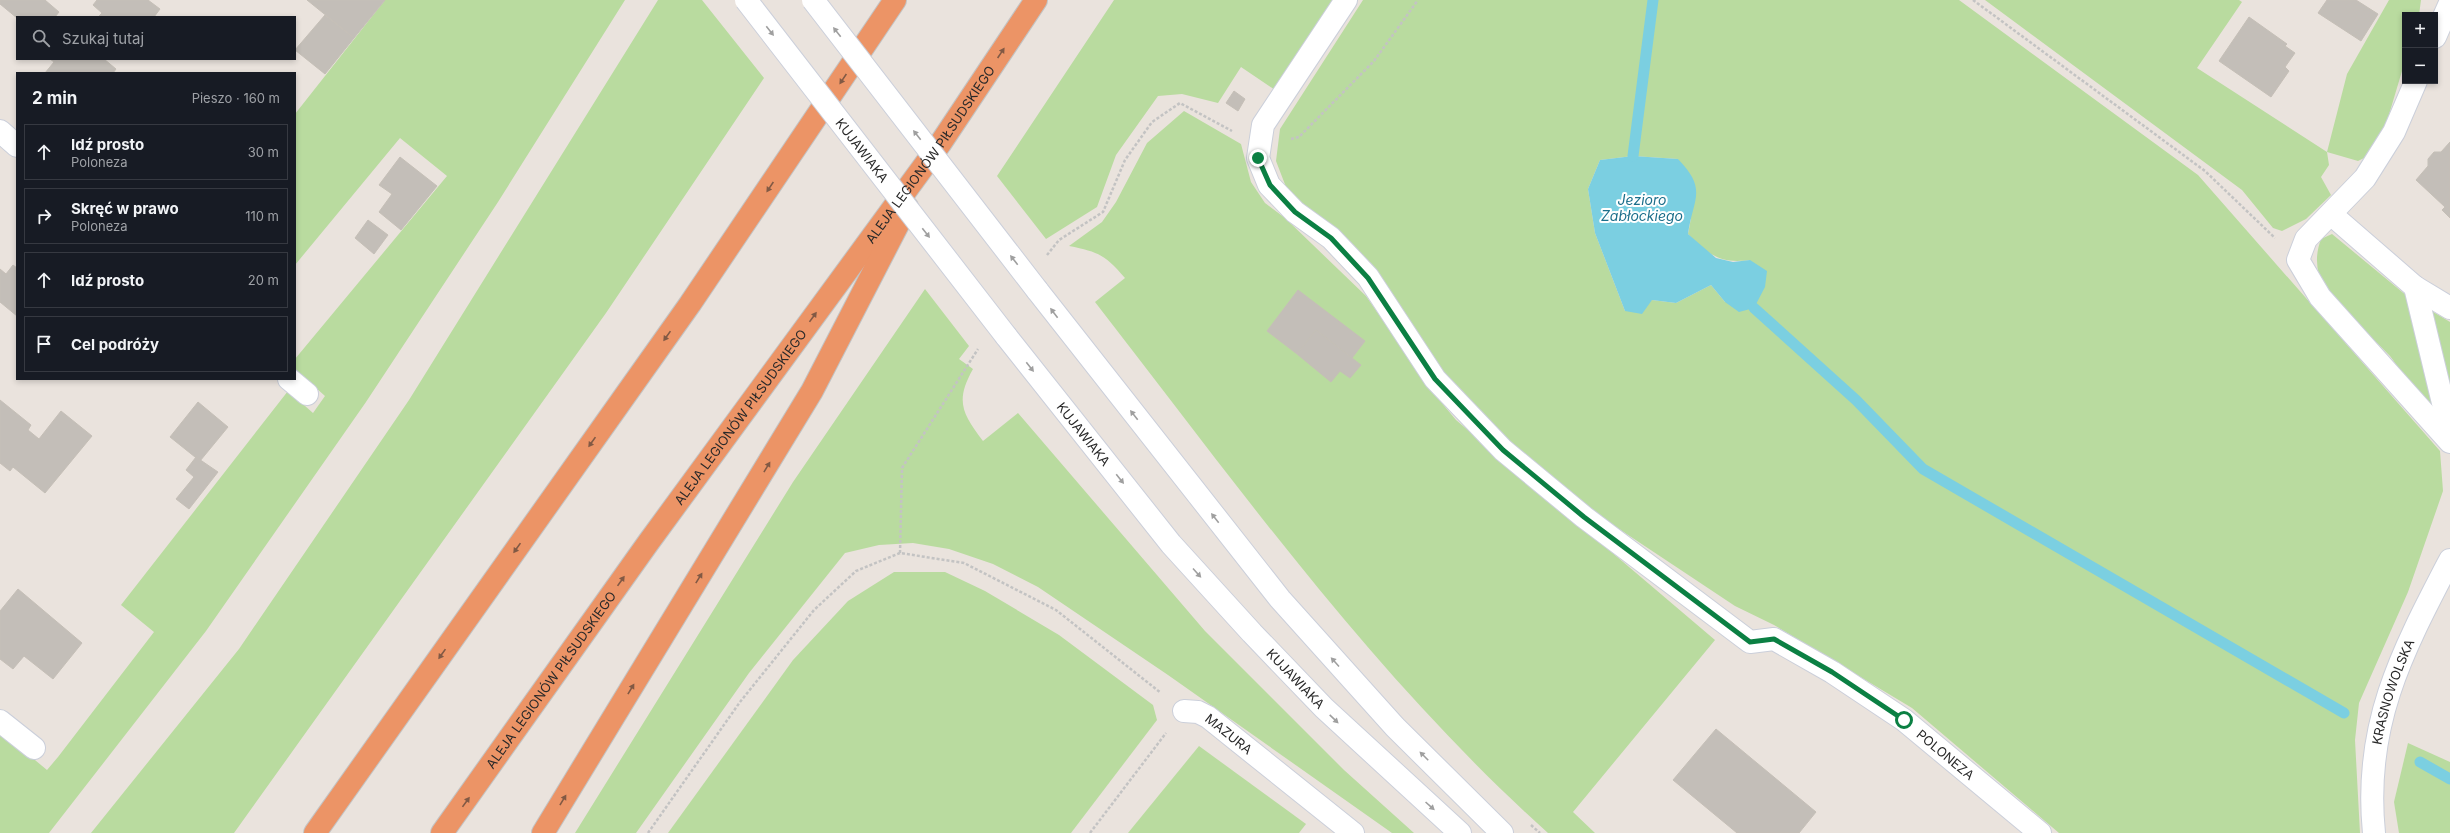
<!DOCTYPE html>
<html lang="pl">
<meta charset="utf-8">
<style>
:root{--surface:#171b24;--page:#20242c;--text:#f1f3f6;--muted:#9ea1a6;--line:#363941}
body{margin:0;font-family:Inter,sans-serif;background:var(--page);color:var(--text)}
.controls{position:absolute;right:12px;top:12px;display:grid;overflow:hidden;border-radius:0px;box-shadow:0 2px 6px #0003}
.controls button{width:36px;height:36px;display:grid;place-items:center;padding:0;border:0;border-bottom:1px solid var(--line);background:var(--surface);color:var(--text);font:20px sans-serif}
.stop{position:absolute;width:12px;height:12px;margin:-9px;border:3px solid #0b8043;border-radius:50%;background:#fff}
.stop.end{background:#0b8043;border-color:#fff;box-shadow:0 1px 4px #0008}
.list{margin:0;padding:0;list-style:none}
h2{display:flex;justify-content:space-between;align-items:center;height:52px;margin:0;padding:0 16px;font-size:17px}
h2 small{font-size:13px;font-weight:400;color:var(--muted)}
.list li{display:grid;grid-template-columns:26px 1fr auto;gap:12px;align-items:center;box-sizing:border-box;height:56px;margin:0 8px 8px;padding:0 8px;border:1px solid var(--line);border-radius:0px}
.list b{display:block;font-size:15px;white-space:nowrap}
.list p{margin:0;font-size:13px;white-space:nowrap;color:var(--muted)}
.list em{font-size:13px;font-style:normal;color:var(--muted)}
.icon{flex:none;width:22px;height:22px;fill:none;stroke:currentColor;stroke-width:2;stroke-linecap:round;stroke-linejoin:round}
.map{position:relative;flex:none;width:2450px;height:833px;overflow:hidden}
.search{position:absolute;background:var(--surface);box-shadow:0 2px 6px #0003;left:16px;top:16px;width:280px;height:44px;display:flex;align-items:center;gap:10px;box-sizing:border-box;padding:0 14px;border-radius:0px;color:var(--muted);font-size:15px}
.panel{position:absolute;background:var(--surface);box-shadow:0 2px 6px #0003;left:16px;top:72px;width:280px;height:308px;border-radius:0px}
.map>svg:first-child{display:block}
</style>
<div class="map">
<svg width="2450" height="833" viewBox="0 0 2450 833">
<rect width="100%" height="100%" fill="#eae3dd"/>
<g fill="#b9db9f" fill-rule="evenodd">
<polygon points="385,0 625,0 498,202 366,402 206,631 49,833 0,833 0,731 47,770 58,757 154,632 121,605 288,391 313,413 325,396 295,369 295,359 447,176 400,138 295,265 295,114"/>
<polygon points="658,0 702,0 764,78 606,313 234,833 91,833 239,649 409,400"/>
<polygon points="1114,0 1333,0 1275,90 1241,67 1218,103 1182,94 1158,96 1116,155 1097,207 1046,239 997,176"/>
<path d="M 1363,0 L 1959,0 L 2198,175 L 2440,451 L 2443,491 L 2408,592 L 2359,703 L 2355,740 L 2360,833 L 2059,833 L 1912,708 L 1774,625 L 1735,606 L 1592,511 L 1526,461 L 1479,413 L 1436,363 L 1320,220 L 1286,187 L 1276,161 L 1280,129 ZM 1633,156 L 1678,159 L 1691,218 L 1688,234 C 1709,255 1720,264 1750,260 L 1725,302 L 1711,285 L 1676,303 L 1652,300 L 1625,311 L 1595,233 L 1588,189 L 1600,160 Z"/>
<polygon points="1985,0 2239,0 2242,2 2197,68 2327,152 2347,74 2389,0 2421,0 2419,15 2405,15 2405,61 2385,128 2370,155 2358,161 2327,152 2329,165 2321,177 2331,195 2306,219 2282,231 2273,228 2242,190"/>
<path d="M 1184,111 L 1241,144 L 1251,182 L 1265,203 L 1285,218 L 1366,296 L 1436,396 L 1456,420 L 1715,640 L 1573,812 L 1595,833 L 1548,833 C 1374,677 1238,486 1095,302 L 1125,278 C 1105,255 1099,252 1069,246 L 1102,222 L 1116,202 L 1147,143 Z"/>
<path d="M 2332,234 L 2407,296 L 2436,412 C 2429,405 2420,399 2413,392 C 2404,381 2399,367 2390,356 C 2360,323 2301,292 2321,239 Z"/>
<path d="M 925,289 L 969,346 L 959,359 L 973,369 C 955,401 962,413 983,441 L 1018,413 L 1205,631 L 1344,770 L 1414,833 L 1392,833 L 1168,675 L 1038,587 L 993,564 L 949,549 L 913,543 L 879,545 L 845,553 L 749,673 L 636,833 L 575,833 L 793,482 Z"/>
<polygon points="2430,310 2450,322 2450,404"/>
<polygon points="894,572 945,572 985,591 1059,635 1153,705 1157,720 1071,833 668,833 793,660 848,601"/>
<polygon points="2408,743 2450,762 2450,833 2399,833 2394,802"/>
<polygon points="1199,746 1306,824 1299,833 1128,833"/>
</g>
<path fill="#7bcfe1" d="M 1633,156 L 1678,159 C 1708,190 1693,198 1688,234 L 1716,258 L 1733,262 L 1750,260 L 1767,271 L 1765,287 L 1754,308 L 1739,312 L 1725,302 L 1711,285 L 1676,303 L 1652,300 L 1642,314 L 1625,311 L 1595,233 L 1588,189 L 1600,160 Z"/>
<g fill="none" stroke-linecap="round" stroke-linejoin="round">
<g stroke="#7bcfe1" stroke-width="11">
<polyline points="1633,156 1653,0"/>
<polyline points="1754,308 1856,400 1923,469 2344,713"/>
<polyline points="2420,762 2450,779"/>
</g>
</g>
<g fill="#c3beb8" stroke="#c5bfb7">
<polygon points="0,0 45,0 59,12 55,17 17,18 0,4"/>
<polygon points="97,0 148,0 160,9 154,17 98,17 102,13 93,5"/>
<polygon points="307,0 385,0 354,38"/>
<polygon points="2327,0 2356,0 2378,14 2361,41 2318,13"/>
<polygon points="325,15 354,38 325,74 295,50"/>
<polygon points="2249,17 2287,44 2285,46 2295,53 2285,67 2289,71 2271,97 2219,61"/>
<polygon points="50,59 104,59 116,69 113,73 45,73 54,62"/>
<polygon points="1234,91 1245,99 1238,111 1226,103"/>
<polygon points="2450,142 2450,218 2442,210 2445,207 2416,180 2428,166 2428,159 2434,152 2441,152"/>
<polygon points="400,157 437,186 401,230 379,212 392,194 379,185"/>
<polygon points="368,220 388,235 374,254 355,238"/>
<polygon points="13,265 17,268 17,316 0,302 0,269 6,274"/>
<polygon points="1298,290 1365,341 1352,358 1316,330 1297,354 1267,331"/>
<polygon points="1316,330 1361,365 1350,378 1340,371 1331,382 1297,354"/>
<polygon points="0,400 31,425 28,430 39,439 61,411 92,436 45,493 13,467 10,471 0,463"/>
<polygon points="198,402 228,427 200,461 170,437"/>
<polygon points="196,457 218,472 189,509 176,499 194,477 186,470"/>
<polygon points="18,589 82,643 53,679 24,656 13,669 0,659 0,611"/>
<polygon points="1716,729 1816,812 1799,833 1737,833 1673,780"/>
</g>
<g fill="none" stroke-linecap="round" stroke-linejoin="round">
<g stroke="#cbcfda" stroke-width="24">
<g id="minor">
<path id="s1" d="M 1346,0 L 1263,125 L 1258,158 L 1269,185 L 1295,212 L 1331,238 L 1368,277 L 1435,379 L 1503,450 L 1584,517 L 1750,642 L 1774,639 L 1832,672 L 1904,720 L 2040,833"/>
<polyline points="2435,37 2450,3"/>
<polyline points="2416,81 2394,132 2365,178 2306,239 2298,260 2320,297 2450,442"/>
<polyline points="0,131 17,146"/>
<polyline points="2332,215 2415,287 2450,308"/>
<polyline points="2415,287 2450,432"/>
<polyline points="1037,290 1280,599 1395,727 1502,833"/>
<path id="s2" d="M 1006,336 L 1171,544 L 1252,633 L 1324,708 L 1460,833"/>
<polyline points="289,379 307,394"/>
<path id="s3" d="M 1184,711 L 1198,712 L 1208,717 L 1353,833"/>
<polyline points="0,721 34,748"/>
<path id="s4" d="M 2374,833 C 2363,725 2402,652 2450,560"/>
</g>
</g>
<g stroke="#c3c3c3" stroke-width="24">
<g id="highway">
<polyline points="315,833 690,304 895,0"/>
<path id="s5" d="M 442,833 L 648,543 L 940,144 L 1036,0"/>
<polyline points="543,833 812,391 907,207"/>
</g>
</g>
<g stroke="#c3c3c3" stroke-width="2.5" stroke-dasharray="3 2" stroke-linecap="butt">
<polyline points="1973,0 2205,171 2275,238"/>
<polyline points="1291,139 1299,137 1374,61 1418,0"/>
<polyline points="1047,255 1059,240 1103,212 1125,160 1152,122 1180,103 1232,131"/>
<polyline points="900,553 902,468 978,349"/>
<polyline points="1531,825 1540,833"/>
<polyline points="648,833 740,702 814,610 856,571 900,553 964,563 1056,610 1161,693"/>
<polyline points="1090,833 1166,733"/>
</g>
<use href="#minor" stroke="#fff" stroke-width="22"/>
<use href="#highway" stroke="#ec9466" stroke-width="22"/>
<g stroke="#cbcfda" stroke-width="24" stroke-linecap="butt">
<g id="minor-bridge">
<path id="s6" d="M 746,0 L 1006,336"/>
<polyline points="813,0 1037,290"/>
</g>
</g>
<use href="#minor-bridge" stroke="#fff" stroke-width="22"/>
</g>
<defs><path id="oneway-solid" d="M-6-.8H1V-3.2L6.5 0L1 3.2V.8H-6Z"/></defs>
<g fill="#9f9f9f">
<use href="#oneway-solid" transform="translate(770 31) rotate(52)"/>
<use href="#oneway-solid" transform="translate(837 32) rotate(-128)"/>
<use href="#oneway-solid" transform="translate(917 135) rotate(-128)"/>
<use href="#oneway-solid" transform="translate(926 233) rotate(52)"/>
<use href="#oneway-solid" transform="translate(1014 260) rotate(-128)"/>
<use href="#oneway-solid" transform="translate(1054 313) rotate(-127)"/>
<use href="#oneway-solid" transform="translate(1030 367) rotate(52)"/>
<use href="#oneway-solid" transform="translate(1134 415) rotate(-128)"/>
<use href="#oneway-solid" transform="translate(1120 479) rotate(51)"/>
<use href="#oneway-solid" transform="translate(1215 518) rotate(-128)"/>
<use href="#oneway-solid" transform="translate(1197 573) rotate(48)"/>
<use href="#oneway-solid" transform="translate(1335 662) rotate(-132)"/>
<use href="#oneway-solid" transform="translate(1334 719) rotate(44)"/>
<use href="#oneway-solid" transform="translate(1424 756) rotate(-135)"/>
<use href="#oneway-solid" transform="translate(1430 806) rotate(42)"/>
</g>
<g fill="#815944">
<use href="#oneway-solid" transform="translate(1001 53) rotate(-56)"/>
<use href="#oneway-solid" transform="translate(843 79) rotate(124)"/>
<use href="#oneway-solid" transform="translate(770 187) rotate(124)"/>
<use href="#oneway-solid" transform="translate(813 317) rotate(-54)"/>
<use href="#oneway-solid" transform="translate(667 336) rotate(125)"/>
<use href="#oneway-solid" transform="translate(592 442) rotate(125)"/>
<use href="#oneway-solid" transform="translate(767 467) rotate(-59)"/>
<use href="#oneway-solid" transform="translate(517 548) rotate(125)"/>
<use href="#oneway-solid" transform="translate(699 578) rotate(-58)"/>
<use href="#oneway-solid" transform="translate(621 581) rotate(-55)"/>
<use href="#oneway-solid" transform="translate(442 654) rotate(125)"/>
<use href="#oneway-solid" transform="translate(631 689) rotate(-59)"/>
<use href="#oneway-solid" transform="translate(563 800) rotate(-59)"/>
<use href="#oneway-solid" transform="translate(466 802) rotate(-54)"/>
</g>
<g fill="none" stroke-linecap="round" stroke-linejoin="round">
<polyline stroke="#0b8043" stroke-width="5" points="1258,158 1270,185 1295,212 1331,238 1368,278 1435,379 1503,450 1584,517 1750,642 1774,639 1832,672 1904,720"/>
</g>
<g text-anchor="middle" stroke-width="4" stroke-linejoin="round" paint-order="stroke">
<g font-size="13" fill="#292929" stroke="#fff">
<text dy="5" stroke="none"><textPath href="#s6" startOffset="190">KUJAWIAKA</textPath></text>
<text dy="5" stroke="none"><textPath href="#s5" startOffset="836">ALEJA LEGIONÓW PIŁSUDSKIEGO</textPath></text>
<text dy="5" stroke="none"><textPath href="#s5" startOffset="512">ALEJA LEGIONÓW PIŁSUDSKIEGO</textPath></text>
<text dy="5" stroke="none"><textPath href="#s2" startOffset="125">KUJAWIAKA</textPath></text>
<text dy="5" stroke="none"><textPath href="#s2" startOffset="449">KUJAWIAKA</textPath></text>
<text dy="5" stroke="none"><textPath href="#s5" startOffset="188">ALEJA LEGIONÓW PIŁSUDSKIEGO</textPath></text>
<text dy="5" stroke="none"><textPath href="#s4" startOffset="144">KRASNOWOLSKA</textPath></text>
<text dy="5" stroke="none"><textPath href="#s3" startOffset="52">MAZURA</textPath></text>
<text dy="5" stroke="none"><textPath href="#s1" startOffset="1113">POLONEZA</textPath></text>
</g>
<g font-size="14" font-style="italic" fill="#1c6f8b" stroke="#fff">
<text x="1642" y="205">Jezioro<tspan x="1642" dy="16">Zabłockiego</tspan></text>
</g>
</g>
</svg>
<div class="controls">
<button>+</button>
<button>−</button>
</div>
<div class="stop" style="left:1904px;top:720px"></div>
<div class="stop end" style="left:1258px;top:158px"></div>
<div class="search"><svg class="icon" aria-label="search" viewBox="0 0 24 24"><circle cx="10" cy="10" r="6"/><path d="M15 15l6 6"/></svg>Szukaj tutaj</div>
<section class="panel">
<h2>2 min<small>Pieszo · 160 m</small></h2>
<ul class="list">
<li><svg class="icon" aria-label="ahead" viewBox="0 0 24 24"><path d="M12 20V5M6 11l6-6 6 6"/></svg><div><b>Idź prosto</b><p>Poloneza</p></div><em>30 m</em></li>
<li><svg class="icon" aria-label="right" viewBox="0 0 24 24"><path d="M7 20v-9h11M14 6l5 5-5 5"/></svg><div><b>Skręć w prawo</b><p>Poloneza</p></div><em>110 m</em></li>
<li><svg class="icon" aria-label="ahead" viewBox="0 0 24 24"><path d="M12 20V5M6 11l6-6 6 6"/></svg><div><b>Idź prosto</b></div><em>20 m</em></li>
<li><svg class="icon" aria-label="arrive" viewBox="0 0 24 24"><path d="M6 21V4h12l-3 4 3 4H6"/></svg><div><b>Cel podróży</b></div></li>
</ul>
</section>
</div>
